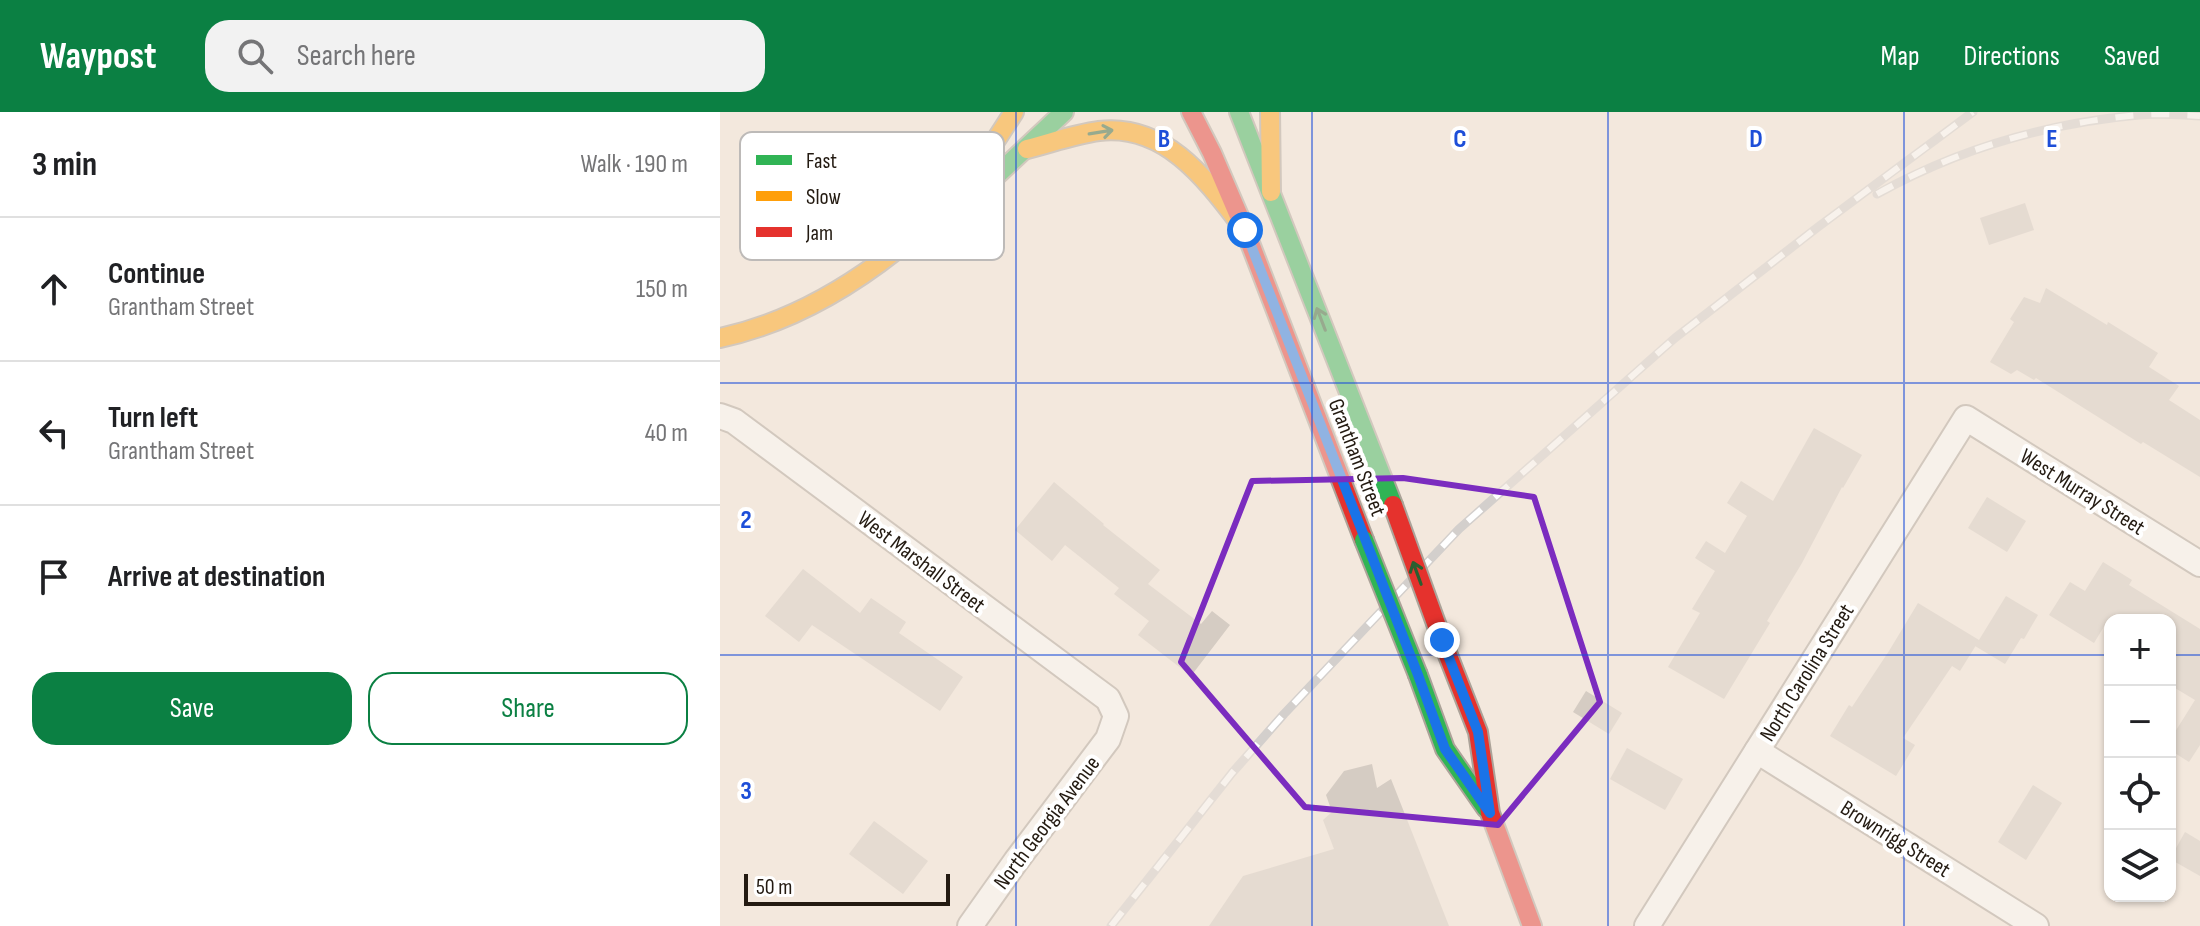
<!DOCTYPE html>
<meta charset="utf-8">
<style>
:root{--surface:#fff;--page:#f2f2f2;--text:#202124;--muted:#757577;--line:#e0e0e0;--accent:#0b8043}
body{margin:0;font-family:"Sofia Sans Condensed",sans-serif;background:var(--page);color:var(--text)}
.controls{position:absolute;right:24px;bottom:24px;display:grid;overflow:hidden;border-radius:16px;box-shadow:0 2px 6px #0004}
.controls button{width:72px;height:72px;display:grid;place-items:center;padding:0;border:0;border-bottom:2px solid var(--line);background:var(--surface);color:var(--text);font:40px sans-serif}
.scale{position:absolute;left:24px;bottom:20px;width:206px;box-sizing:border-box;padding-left:8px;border:4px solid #231a11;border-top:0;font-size:22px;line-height:28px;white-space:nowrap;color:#231a11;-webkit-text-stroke:6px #fff;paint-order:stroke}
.stop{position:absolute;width:24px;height:24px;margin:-18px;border:6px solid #1a73e8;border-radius:50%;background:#fff}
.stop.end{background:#1a73e8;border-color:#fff;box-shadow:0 2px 8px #0008}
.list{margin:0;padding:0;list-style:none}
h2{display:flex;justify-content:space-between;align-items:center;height:104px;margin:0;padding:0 32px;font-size:34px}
h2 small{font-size:26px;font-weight:400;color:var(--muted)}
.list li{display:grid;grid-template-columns:52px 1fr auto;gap:24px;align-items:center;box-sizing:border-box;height:144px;padding:0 32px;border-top:2px solid var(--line)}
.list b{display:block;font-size:30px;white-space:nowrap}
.list p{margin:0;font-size:26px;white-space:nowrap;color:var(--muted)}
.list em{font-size:26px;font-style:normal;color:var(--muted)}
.actions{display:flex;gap:16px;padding:24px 32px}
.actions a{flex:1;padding:18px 0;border:2px solid var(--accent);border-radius:24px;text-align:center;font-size:28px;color:var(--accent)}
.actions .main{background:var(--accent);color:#fff}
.icon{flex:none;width:44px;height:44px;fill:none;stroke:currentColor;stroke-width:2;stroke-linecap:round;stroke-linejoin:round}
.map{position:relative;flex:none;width:1480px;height:814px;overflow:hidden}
header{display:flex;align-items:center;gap:48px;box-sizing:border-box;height:112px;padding:0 40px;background:var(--accent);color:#fff}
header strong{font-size:38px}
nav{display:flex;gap:44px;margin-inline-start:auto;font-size:28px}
.search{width:560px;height:72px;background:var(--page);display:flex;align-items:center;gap:20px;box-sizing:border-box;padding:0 28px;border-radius:24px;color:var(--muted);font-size:30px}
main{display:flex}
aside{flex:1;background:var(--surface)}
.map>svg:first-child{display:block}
</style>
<header>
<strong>Waypost</strong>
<div class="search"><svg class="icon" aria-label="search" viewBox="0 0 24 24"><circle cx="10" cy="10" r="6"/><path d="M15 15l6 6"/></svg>Search here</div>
<nav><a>Map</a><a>Directions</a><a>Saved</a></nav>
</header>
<main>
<aside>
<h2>3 min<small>Walk · 190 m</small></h2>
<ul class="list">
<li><svg class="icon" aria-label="ahead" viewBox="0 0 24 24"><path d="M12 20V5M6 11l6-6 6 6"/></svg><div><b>Continue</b><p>Grantham Street</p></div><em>150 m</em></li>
<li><svg class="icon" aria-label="left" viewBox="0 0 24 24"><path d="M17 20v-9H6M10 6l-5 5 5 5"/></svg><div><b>Turn left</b><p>Grantham Street</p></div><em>40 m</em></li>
<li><svg class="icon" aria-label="arrive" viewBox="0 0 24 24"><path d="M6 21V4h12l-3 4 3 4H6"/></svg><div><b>Arrive at destination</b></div></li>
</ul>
<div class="actions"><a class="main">Save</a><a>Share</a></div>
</aside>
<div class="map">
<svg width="1480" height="814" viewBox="0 0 1480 814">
<rect width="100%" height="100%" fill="#f3e8dd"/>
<g fill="#d5ccc3">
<polygon points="1305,91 1314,118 1269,133 1260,106"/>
<polygon points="1326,176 1387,213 1388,210 1438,241 1429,255 1459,274 1449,288 1480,308 1480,365 1423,330 1421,332 1316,266 1314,268 1297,258 1291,262 1270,250 1294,210 1290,207 1304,185 1320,191"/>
<polygon points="1094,316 1142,343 1123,376 1122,375 1082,451 1047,509 1050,511 1004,587 948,555 980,501 972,497 995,459 975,446 986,429 1005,441 1027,404 1007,391 1021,369 1053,389"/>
<polygon points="334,370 384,412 383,413 440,458 428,472 481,512 492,499 510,513 471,564 418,523 429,509 394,482 399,476 345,433 332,449 295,418"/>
<polygon points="1267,385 1306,409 1287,440 1248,416"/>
<polygon points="1383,450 1412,468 1409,473 1480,517 1480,633 1469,650 1450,638 1450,628 1475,588 1450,573 1450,508 1388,508 1374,531 1329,503 1350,470 1365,479"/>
<polygon points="83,457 140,501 151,486 186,510 179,521 243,565 220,599 92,513 79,530 45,504"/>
<polygon points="1286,484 1318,503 1304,527 1301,526 1285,552 1255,534 1258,530 1240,559 1232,554 1183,626 1195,633 1176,664 1110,624 1129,593 1132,595 1169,539 1198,491 1259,528"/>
<polygon points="866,579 902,601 889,622 853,600"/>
<polygon points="907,636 963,667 945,698 890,667"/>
<polygon points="652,652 657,676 671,667 729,814 489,814 523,764 614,737 603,708 612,700 606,683 624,659"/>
<polygon points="1313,673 1342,691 1306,748 1278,730"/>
<polygon points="154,709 208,749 183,782 129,742"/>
<polygon points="1465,720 1480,729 1480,764 1450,747"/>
</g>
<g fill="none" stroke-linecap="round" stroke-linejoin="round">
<g stroke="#aca399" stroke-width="28">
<g id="street">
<polyline points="0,304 14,309 388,587 396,604 388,627 296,749 250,814"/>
<polyline points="1037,639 1316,814"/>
<polyline points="927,814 1246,306 1480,452"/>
</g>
</g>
<g stroke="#aca399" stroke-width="22">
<g id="fast">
<polyline points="519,0 673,393"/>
<polyline points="264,70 277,63 344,0"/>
<polyline points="698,563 725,637 766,696"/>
</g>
</g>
<g stroke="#aca399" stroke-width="22">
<g id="slow">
<polyline points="550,0 551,80"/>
<path d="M 307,37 C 331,31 355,22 379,19 C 447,11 488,70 525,118"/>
<polyline points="254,62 294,0"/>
<path d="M 0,226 C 65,212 124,179 176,138 C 196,121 215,100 237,85 C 245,79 255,75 264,70"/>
</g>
</g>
<g stroke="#aca399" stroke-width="22">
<g id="jam">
<polyline points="471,0 492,41 525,118 644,428"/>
<polyline points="722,528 758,620 770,701 812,814"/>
</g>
</g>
<use href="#street" stroke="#fdfcfa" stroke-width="24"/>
<use href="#fast" stroke="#30b455" stroke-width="18"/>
<use href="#slow" stroke="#ff9f0a" stroke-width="18"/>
<use href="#jam" stroke="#e5322d" stroke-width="18"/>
<g stroke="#d3cfcc" stroke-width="9">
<g id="rail">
<path d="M 1157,82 C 1238,37 1327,11 1419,3 C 1439,1 1460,3 1480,4"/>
<polyline points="391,814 512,661 564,602 739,417 955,226 1098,115 1253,0"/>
</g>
</g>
<use href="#rail" stroke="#fff" stroke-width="6" stroke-dasharray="18" stroke-linecap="butt"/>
<g stroke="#aca399" stroke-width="22" stroke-linecap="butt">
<polyline id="fast-bridge" points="644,428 698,563"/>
</g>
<g stroke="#aca399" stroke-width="22" stroke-linecap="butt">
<polyline id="jam-bridge" points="673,393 722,528"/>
</g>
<use href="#fast-bridge" stroke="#30b455" stroke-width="18"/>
<use href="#jam-bridge" stroke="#e5322d" stroke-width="18"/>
</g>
<defs><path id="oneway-shaft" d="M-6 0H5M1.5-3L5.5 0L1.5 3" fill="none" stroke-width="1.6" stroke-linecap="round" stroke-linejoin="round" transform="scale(2)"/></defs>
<g stroke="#295f30">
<use href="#oneway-shaft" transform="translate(381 20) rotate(-9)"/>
<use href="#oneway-shaft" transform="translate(601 207) rotate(-111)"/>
<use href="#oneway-shaft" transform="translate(697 461) rotate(-110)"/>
</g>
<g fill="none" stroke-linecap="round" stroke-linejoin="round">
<polyline stroke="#1a73e8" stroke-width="10" points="525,118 698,563 725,637 770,701 758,620 722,528"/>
</g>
<path d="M0 0H1480V814H0ZM 683,366 L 814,385 L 880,590 L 778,713 L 585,695 L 461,550 L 532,369 Z" fill="#f3e8dd" fill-opacity=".55" fill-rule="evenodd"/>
<path fill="none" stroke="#7b2cbf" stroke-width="6" stroke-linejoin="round" d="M 683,366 L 814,385 L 880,590 L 778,713 L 585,695 L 461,550 L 532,369 Z"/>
<path fill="none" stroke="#1d4ed8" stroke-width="2" stroke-opacity="0.55" d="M 296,0 L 296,814M 592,0 L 592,814M 888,0 L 888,814M 1184,0 L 1184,814M 0,271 L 1480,271M 0,543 L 1390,543M 1450,543 L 1480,543"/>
<g text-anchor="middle" stroke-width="8" stroke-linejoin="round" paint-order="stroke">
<g font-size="22" fill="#231a11" stroke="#fff">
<text transform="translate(638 345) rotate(69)" y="8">Grantham Street</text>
<text transform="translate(1363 379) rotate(32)" y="8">West Murray Street</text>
<text transform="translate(202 449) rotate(37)" y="8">West Marshall Street</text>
<text transform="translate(1086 560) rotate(-58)" y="8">North Carolina Street</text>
<text transform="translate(326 710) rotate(-53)" y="8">North Georgia Avenue</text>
<text transform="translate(1176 726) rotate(32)" y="8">Brownrigg Street</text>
</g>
</g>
<rect x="20" y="20" width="264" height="128" rx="12" fill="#fff" stroke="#bdbab8" stroke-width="2"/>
<rect x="36" y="43" width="36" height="10" fill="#30b455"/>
<rect x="36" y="79" width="36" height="10" fill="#ff9f0a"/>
<rect x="36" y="115" width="36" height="10" fill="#e5322d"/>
<g font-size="22" fill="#231a11">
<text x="86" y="56">Fast</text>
<text x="86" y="92">Slow</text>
<text x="86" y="128">Jam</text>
</g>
<g font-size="26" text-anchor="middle" font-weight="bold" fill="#1d4ed8" stroke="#fff" stroke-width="8" stroke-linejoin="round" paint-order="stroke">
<text x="444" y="35">B</text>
<text x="740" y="35">C</text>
<text x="1036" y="35">D</text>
<text x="1332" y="35">E</text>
<text x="26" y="416">2</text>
<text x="26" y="687">3</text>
</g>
</svg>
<div class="controls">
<button>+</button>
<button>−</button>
<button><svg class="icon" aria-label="locate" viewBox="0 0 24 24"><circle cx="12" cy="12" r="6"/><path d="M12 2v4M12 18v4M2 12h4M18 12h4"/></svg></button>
<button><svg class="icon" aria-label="layers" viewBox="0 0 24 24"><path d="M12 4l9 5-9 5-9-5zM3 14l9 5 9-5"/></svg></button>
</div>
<div class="scale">50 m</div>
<div class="stop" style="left:525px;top:118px"></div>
<div class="stop end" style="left:722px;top:528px"></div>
</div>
</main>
